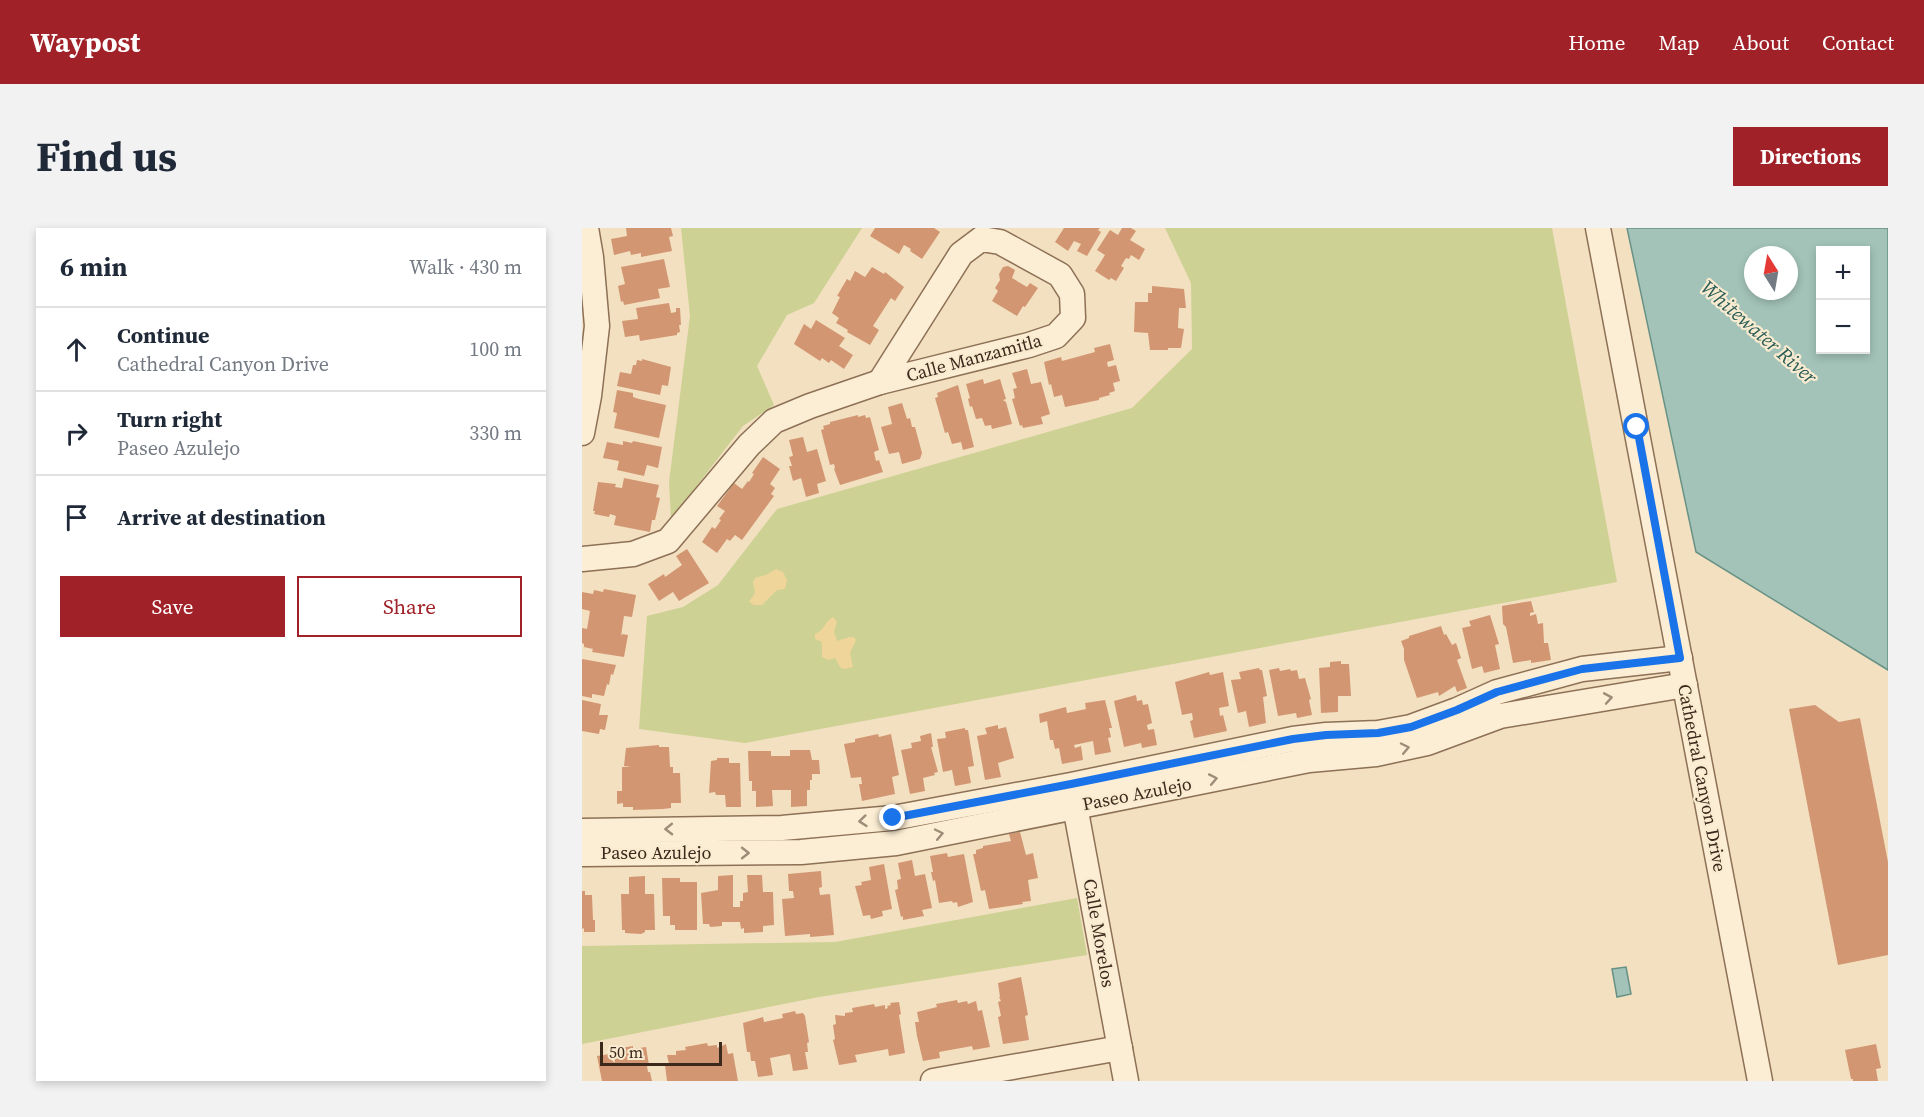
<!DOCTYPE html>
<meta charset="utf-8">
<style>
:root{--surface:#fff;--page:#f2f2f3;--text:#1f2937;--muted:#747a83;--line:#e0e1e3;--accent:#a12128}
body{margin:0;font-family:"Source Serif 4",serif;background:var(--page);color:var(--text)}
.controls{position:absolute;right:18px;top:18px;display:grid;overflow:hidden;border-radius:0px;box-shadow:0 3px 9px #0003}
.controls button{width:54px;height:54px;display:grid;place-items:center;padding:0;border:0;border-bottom:2px solid var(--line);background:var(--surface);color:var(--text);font:30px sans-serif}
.compass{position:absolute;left:1162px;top:18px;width:54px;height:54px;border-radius:50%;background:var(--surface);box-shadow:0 3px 9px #0003;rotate:349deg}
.scale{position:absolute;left:18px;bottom:15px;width:122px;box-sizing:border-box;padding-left:6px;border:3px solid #3b291c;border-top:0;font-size:16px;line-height:21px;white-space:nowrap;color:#3b291c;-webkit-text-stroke:4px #f8ebd0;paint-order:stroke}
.stop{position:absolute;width:18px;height:18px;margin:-14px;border:4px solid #1a73e8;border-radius:50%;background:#fff}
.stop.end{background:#1a73e8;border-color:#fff;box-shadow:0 2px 6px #0008}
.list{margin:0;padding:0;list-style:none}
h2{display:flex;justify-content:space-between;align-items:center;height:78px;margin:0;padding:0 24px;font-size:26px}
h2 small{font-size:20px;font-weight:400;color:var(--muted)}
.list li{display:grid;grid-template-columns:39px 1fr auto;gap:18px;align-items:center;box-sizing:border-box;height:84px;padding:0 24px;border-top:2px solid var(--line)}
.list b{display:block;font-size:22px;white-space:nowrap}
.list p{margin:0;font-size:20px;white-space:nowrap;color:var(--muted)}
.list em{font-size:20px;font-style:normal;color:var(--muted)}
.actions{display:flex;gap:12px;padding:18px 24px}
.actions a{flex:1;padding:14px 0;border:2px solid var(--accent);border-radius:0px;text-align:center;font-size:21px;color:var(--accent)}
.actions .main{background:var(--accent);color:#fff}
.icon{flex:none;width:33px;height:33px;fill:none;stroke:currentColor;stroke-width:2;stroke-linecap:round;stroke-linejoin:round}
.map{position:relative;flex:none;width:1306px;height:853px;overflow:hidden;border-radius:0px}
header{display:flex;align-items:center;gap:36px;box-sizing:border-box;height:84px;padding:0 30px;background:var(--accent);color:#fff}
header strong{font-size:28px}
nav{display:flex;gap:33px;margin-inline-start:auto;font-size:21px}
.intro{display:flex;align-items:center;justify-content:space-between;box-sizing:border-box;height:144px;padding:0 36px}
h1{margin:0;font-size:42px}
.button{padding:15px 27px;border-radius:0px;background:var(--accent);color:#fff;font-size:21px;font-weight:700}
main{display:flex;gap:36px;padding:0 36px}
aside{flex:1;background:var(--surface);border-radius:0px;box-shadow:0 3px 9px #0003}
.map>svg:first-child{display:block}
</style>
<header>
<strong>Waypost</strong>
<nav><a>Home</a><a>Map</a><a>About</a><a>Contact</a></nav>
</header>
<div class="intro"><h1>Find us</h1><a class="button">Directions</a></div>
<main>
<aside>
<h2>6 min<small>Walk · 430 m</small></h2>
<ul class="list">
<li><svg class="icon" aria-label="ahead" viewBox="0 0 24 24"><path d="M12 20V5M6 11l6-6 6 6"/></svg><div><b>Continue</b><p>Cathedral Canyon Drive</p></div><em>100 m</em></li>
<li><svg class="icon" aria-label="right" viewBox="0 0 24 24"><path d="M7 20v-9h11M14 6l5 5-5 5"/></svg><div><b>Turn right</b><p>Paseo Azulejo</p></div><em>330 m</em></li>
<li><svg class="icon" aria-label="arrive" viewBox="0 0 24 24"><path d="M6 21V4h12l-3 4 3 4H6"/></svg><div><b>Arrive at destination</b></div></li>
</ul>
<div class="actions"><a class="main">Save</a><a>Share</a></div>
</aside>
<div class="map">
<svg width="1306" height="853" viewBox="0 0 1306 853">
<rect width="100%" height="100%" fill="#f2e0c0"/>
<g fill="#cdd193">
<polygon points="99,0 280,0 232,75 205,87 175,138 192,177 161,198 89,291 87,254 108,88"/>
<polygon points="583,0 970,0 1035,354 163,515 57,501 65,388 101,379 136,357 195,281 550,180 610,121 609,55"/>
<polygon points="495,670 505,727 237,769 0,816 0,718 253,714"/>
</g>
<g fill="#f0d59a">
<polygon points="194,341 201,344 205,352 203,361 195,362 180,377 172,377 167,374 173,365 171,354 173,350 184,347"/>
<path d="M 251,389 L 255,394 L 252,404 L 255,413 L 267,409 L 272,409 L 274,412 L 268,425 L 271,439 L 262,441 L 258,439 L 253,430 L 246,432 L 240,429 L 240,414 L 233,411 L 233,406 C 242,403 243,393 251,389 Z"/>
</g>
<g fill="#a3c3b8" stroke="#699286" stroke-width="1.5" fill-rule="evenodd">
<path d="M 1045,0 L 1306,0 L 1306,442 L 1114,324 ZM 1238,22 L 1284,22 L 1284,122 L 1238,122 ZM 1171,27 L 1207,27 L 1207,63 L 1171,63 Z"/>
<polygon points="1044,739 1049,766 1035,769 1030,741"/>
</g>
<g fill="#d39672">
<polygon points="44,0 89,0 91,8 87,9 90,23 59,29 59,25 49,27 48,23 32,27 29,11 45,8"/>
<polygon points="293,0 352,0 358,4 340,31 328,23 329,21 322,17 317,26 288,8"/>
<polygon points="482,0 518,0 516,2 519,4 505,28 495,23 499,16 492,13 486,23 473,14"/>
<polygon points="540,0 549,0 554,3 548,12 563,21 557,32 549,27 547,31 544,30 539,38 542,40 534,53 529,50 527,52 513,43 523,27 515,22 528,2 536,7"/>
<polygon points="82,31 88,59 76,61 78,70 42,77 41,73 39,74 36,58 43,56 39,39"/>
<polygon points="426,38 433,42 430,50 445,59 448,55 456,60 443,79 441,78 435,88 410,73 416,63 413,60 418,52 417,46 421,39"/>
<polygon points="290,39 302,46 303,44 322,59 313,73 309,70 291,98 297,102 288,117 265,104 266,102 254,95 257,90 250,85 258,69 255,68 265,51 268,53 273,43 283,49"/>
<polygon points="570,58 602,61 604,80 597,80 596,100 602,101 599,120 586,120 586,122 568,122 566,105 552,104 553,74 566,74 566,65 570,65"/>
<polygon points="87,75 89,85 94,84 94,80 98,80 99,97 97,97 98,104 95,105 95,107 58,113 57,107 43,109 40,93 56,91 54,80"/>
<polygon points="234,92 263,110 257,118 271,127 262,141 249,132 247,135 240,130 238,133 212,116 222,96 229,101"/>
<polygon points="528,116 532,132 525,134 526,139 534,137 538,153 531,155 533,163 527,165 528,167 517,170 517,172 483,179 480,167 472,169 469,156 467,157 462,134 479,129 480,133 513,124 512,120"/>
<polygon points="60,131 89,139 86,158 80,157 78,167 35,158 38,144 49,146 51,137 54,137 55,132 60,133"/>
<polygon points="445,141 449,156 459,154 468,186 459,189 461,196 441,200 440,197 438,198 430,171 433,170 431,161 435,160 430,145"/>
<polygon points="401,151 402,156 418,151 424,171 421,172 424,174 430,196 410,201 409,197 403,198 400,190 394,191 390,178 388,179 386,171 388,170 384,156"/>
<polygon points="376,157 392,219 381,222 379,214 370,216 366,204 363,205 353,170 356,169 355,165"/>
<polygon points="35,162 51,165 51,169 57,171 84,177 77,210 32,200 35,185 31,184"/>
<polygon points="320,175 325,191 328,190 330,199 333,199 340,225 338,231 320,236 317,224 307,226 299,199 310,196 306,179"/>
<polygon points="276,187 276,189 283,187 284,190 288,189 297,222 292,224 294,233 297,232 301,244 258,257 252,241 253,240 252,236 248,237 239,202 242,201 241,198 248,196 248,194"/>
<polygon points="221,209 225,224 235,221 244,253 235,256 237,265 224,269 219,250 211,253 207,238 210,238 207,229 211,228 207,212"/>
<polygon points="41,213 50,215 51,213 80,219 76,240 65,237 62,248 35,242 37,233 21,230 25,214 41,217"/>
<polygon points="181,229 198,241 188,256 193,260 189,266 192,268 160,312 153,307 148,313 145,311 135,325 120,314 130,299 133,301 139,292 137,291 143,283 135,278 152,255 160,261 166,253 167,254 172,246 170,245"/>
<polygon points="42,250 77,257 74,269 78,270 73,292 70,292 68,304 32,297 34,288 28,286 27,289 12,286 13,283 11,283 16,254 34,256 33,259 40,260"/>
<polygon points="105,321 127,355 97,373 91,364 77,373 66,356 82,346 83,349 100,337 94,328"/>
<polygon points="22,361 54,367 50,389 42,388 39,408 40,406 46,407 42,429 10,424 11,421 2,419 2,416 0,415 0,400 5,401 8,383 0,381 0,364 11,366 12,362 21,364"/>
<polygon points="949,373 952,384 948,385 948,388 954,386 956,396 961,395 962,415 966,415 969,432 949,435 949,432 931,435 924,399 921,396 920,378"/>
<polygon points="908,387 917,416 913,417 918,441 902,445 900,438 890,441 880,400 889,398 887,393"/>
<polygon points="859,398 862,407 864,406 870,417 874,415 879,430 875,432 885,460 875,464 873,458 857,468 856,464 835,470 822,432 822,421 819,413 827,410 827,408"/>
<polygon points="0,431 34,437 31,447 29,446 27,457 25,456 22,468 10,466 10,470 0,468"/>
<polygon points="759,433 759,436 767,436 769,468 756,468 756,484 739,485 737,440 748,439 748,434"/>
<polygon points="677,440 678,442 680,442 685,468 681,469 684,495 667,499 664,483 656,485 649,452 659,451 657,444"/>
<polygon points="697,440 698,443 708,441 709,443 715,442 717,451 723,450 729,471 727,472 730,487 715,490 714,485 696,488 687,442"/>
<polygon points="627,444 628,447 641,444 647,478 637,480 638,488 641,487 645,503 612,510 608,493 611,492 610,485 600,487 593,454"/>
<polygon points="554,467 555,473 560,472 561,477 566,476 570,495 565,497 566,502 572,501 575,517 560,520 559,515 542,519 532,473"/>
<polygon points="0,472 19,476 17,487 26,487 23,502 18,501 17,506 0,503"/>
<polygon points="523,472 530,500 527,500 529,509 526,510 529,524 513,527 511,513 492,517 493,520 499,518 501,532 480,536 477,520 473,521 471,512 468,512 465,493 458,495 457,486 484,479 485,485 504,481 503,475"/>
<polygon points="1233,477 1257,494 1278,490 1306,634 1306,727 1256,737 1207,481"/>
<polygon points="416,497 416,501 424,499 432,530 416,535 419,549 403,552 395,508 405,506 403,500"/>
<polygon points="383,500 383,502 386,502 392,538 386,539 389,555 373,558 370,542 361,544 355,511 364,510 363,504"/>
<polygon points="349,505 351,519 349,519 356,544 352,545 353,547 341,550 343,563 328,566 319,522 330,520 329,515 339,513 338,508"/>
<polygon points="296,506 297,509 309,506 317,547 310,549 313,566 280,573 277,556 280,556 279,549 269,550 262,516 273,514 273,511"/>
<polygon points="77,517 77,519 87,519 88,539 91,539 91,545 98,545 99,575 89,575 89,580 81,581 51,582 51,579 41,579 41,575 35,576 35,563 40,563 40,539 49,539 42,538 44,520"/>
<polygon points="208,522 228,522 230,532 237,532 238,546 230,546 230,552 228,552 228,562 225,562 225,578 209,579 209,562 190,562 191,578 174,579 174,563 170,563 170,553 167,553 166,523 189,523 189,528 208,528"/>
<polygon points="135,530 147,530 147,535 158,535 159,579 144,579 143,567 134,567 133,564 127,565 129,533 135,532"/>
<polygon points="438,604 444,627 451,625 456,650 446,652 449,673 440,674 441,676 407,681 403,662 399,663 391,626 394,626 394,622 401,620 401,618 429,613 427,606"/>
<polygon points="365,625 366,629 382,626 391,674 376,679 375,674 371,675 370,673 357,675 353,652 351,653 349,644 351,644 348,628"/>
<polygon points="330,632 333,648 343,646 350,680 340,682 342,688 321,692 321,688 319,689 313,662 316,661 315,652 319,651 316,635"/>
<polygon points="302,636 310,681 300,683 301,688 289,691 288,687 281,688 273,658 280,657 279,654 289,652 287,639"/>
<polygon points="239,643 240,659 237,660 238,667 248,666 252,707 228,709 228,706 203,708 200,671 212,670 211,663 207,663 206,646"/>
<polygon points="151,647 151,679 158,679 158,673 161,673 161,665 166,664 165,647 180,647 181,664 191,664 192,697 181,698 181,704 162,705 162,700 159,701 158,694 140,694 140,698 128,699 127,696 121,696 119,665 136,662 136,648"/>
<polygon points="63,648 63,666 72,666 73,702 63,702 63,704 59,706 43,705 43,702 40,702 39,666 47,666 47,649"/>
<polygon points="80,650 98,650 98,654 115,654 115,702 93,702 93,697 88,697 88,688 81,688"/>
<polygon points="0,663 3,663 3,667 10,667 11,692 13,692 13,704 2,704 2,700 0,701"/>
<polygon points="439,749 446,787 443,788 447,812 421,816 416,789 419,788 416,774 419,773 417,769 418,769 416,755"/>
<polygon points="375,772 376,775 385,773 386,776 394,773 396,783 400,782 408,819 391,822 390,818 357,824 358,830 341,833 335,808 333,794 337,794 335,784 355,779 354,776"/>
<polygon points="317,774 319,786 317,787 323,825 307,828 306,821 273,827 275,834 257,837 251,812 253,811 251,797 254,796 253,787 263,788 263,785 271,784 270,780 292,776 293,779 303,777 303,781 306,780 305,778 309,777 308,775"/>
<polygon points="213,783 214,786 221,785 223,788 227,814 225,815 226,824 223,824 226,841 211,843 208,826 188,830 191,847 176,849 173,833 169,833 168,824 165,824 161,795 181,789 182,794 201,790 200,786"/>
<polygon points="125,815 126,818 135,817 135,820 144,816 146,826 151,825 156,853 85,853 83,837 87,836 85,827 94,827 94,823 104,822 103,819"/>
<polygon points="1294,816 1299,840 1294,841 1296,853 1271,853 1271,851 1269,851 1263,822"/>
<polygon points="51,818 51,821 64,819 67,837 65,838 66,844 68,844 70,853 20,853 15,828 28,826 27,822"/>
</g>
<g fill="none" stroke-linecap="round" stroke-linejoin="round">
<g stroke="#8d7056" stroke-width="27">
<g id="minor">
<polyline points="1016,0 1178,853"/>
<polygon points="399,11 418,14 478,47 490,66 491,90 474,108 447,117 298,154 379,26"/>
<polyline points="0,205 7,168 15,98 9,29 4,0"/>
<polyline points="0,331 51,326 86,313 167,217 192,193 228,178 298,154"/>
<polyline points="490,562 544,853"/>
<polyline points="0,603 200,600 311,590 489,557 711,511 744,507 796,505 829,499 875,482 915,464 1000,441 1098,430"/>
<polyline points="0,626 219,624 314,615 727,532 794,526 845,515 918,488 1103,457"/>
<polyline points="351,853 538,820"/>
</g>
</g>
<use href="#minor" stroke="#fceed4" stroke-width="24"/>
</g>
<defs><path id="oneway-chevron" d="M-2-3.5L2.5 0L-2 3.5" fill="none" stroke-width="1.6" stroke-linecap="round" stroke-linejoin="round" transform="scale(1.5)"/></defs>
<g stroke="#9c8c78">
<use href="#oneway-chevron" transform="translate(1026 470) rotate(-10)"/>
<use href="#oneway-chevron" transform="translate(823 520) rotate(-12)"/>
<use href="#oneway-chevron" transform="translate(631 551) rotate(-11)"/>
<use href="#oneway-chevron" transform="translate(281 593) rotate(174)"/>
<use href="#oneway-chevron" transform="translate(87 601) rotate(179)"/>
<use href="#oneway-chevron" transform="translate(357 606) rotate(-12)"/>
<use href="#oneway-chevron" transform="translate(163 625)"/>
</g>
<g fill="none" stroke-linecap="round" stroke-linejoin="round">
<polyline stroke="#1a73e8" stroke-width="8" points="311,590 489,556 711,511 744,507 796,505 829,499 875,482 915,464 1000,441 1098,430 1055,199"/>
</g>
<g text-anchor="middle" stroke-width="4.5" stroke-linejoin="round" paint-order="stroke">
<g font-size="18" fill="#3b291c" stroke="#f8ebd0">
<text transform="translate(392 130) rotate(-15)" y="6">Calle Manzamitla</text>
<text transform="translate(1120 550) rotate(79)" y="6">Cathedral Canyon Drive</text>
<text transform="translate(555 566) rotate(-11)" y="6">Paseo Azulejo</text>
<text x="74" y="631">Paseo Azulejo</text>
<text transform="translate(517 705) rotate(80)" y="6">Calle Morelos</text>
</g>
<g font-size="20" font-style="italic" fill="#2a5c56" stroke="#f8ebd0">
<text transform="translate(1177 104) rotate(41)" y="7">Whitewater River</text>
</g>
</g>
</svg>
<div class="controls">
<button>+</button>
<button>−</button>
</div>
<svg class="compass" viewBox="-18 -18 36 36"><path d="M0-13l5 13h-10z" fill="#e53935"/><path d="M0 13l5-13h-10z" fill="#747a83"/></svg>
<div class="scale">50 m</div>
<div class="stop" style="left:1055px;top:199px"></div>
<div class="stop end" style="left:311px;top:590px"></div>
</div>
</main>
